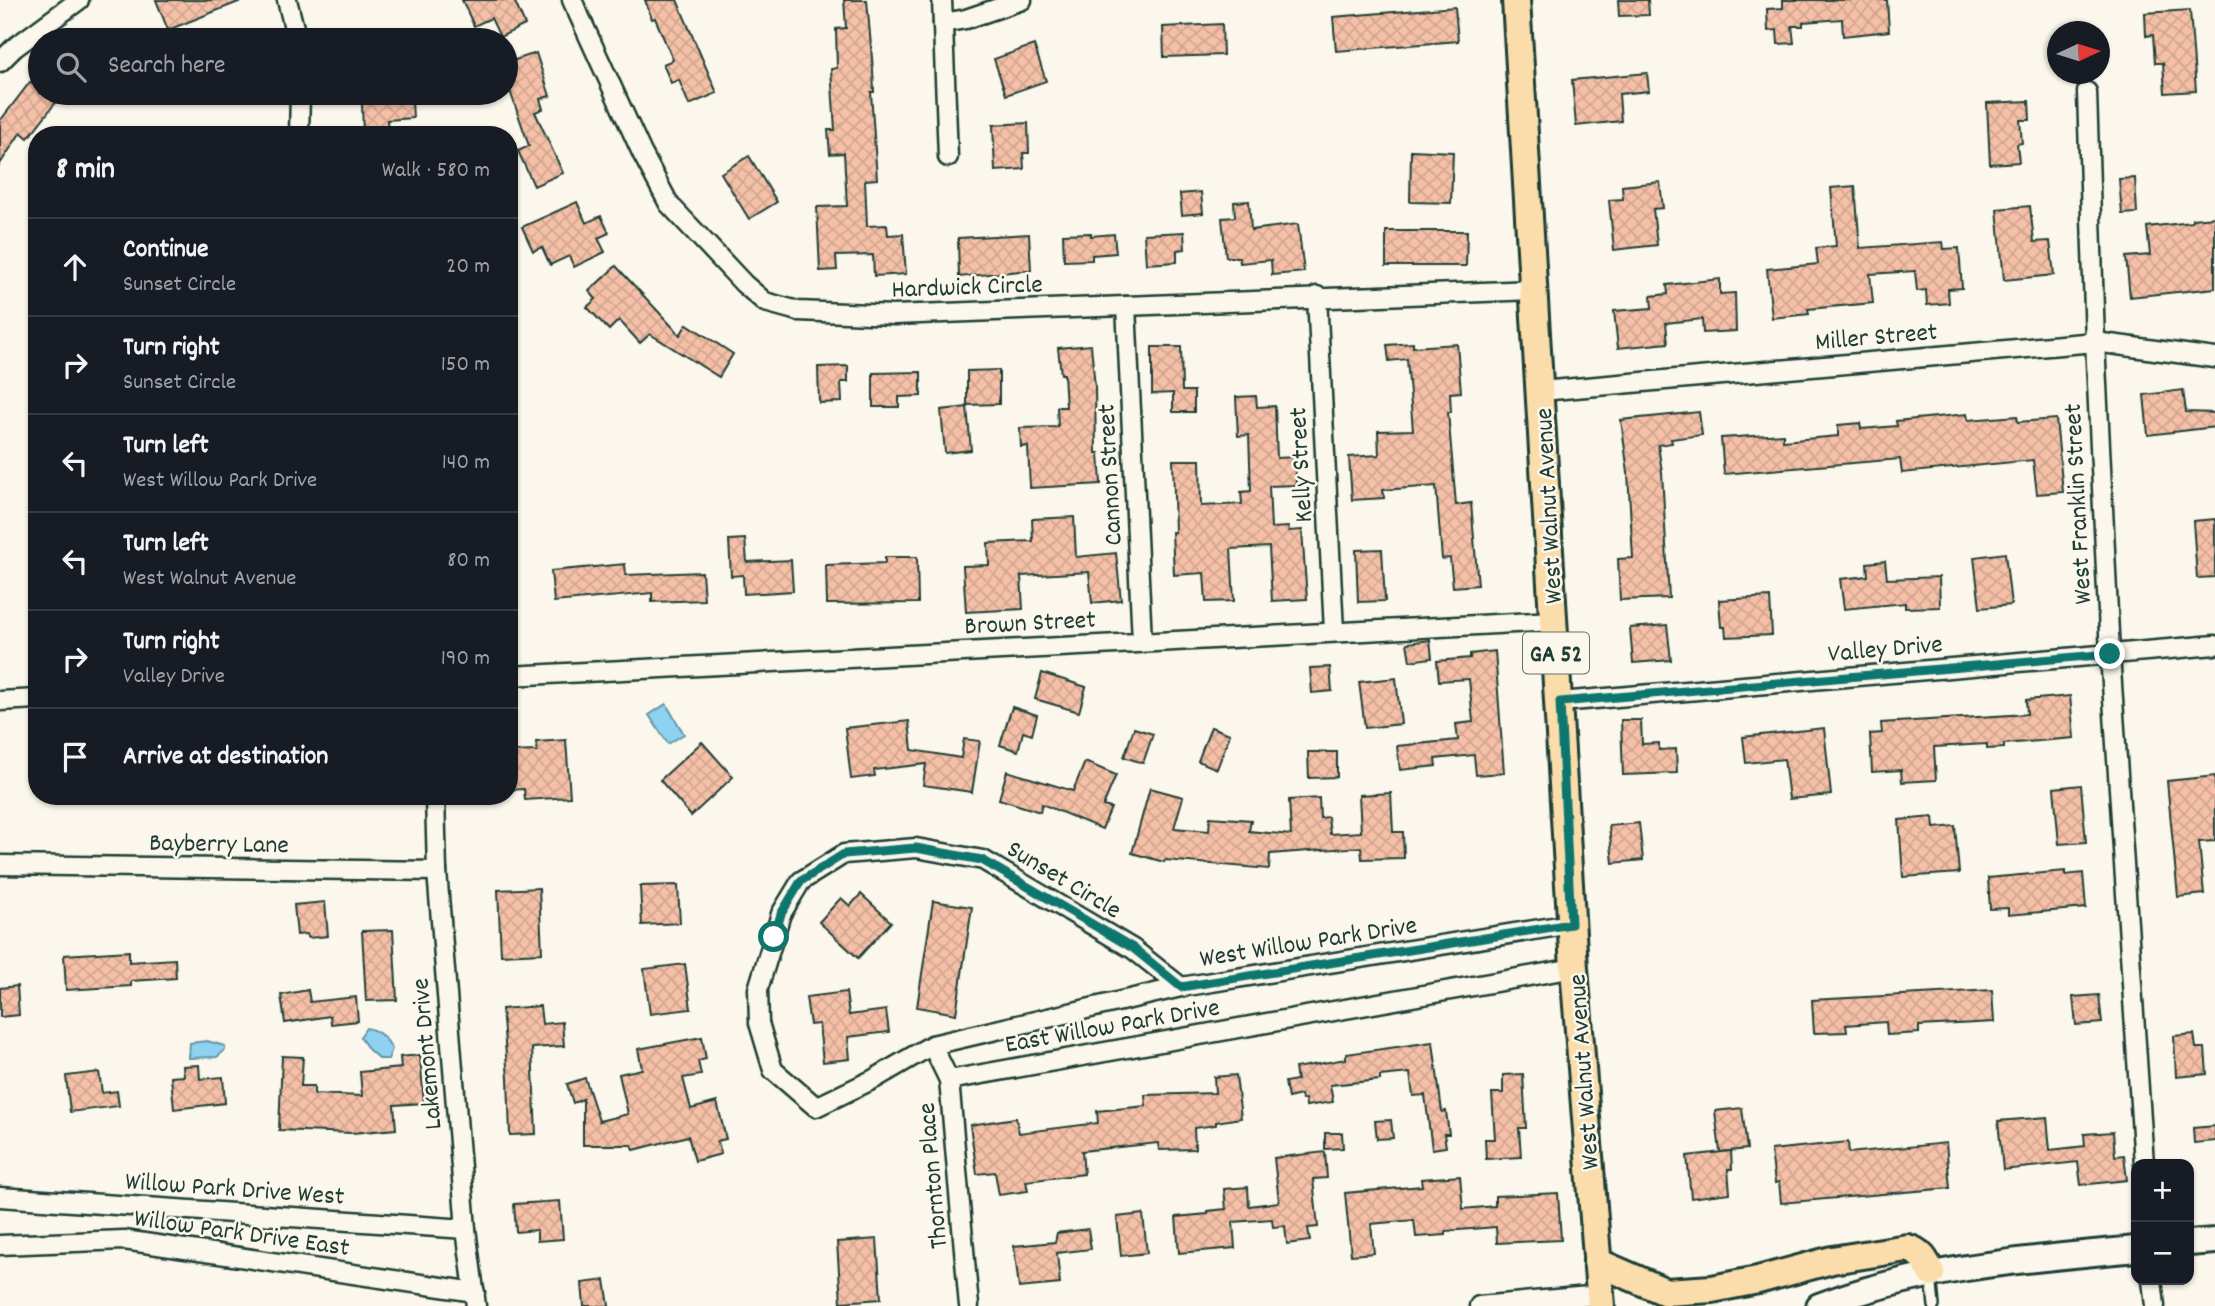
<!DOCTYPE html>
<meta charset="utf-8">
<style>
:root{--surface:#171b24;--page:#20242c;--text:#f1f3f6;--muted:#9ea1a6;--line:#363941}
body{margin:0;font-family:Dekko,sans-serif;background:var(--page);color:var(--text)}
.controls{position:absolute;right:21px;bottom:21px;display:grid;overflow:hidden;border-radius:14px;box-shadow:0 2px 5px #0004}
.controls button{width:63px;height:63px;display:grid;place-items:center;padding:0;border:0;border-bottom:2px solid var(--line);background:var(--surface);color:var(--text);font:35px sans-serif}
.compass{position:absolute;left:2047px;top:21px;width:63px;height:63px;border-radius:50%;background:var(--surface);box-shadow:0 2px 5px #0004;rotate:86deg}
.stop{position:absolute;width:21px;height:21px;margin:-16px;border:5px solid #0f766e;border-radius:50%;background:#fff}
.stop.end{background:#0f766e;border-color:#fff;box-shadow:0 2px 7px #0008}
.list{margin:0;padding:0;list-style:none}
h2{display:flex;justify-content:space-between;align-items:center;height:91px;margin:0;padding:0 28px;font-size:30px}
h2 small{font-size:23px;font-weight:400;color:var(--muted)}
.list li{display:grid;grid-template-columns:46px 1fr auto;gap:21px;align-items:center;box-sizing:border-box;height:98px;padding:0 28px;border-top:2px solid var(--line)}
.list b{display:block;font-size:26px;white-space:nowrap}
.list p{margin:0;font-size:23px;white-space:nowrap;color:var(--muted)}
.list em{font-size:23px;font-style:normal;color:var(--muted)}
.icon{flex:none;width:38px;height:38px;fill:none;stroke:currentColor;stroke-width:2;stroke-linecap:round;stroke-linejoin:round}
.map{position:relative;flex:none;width:2215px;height:1306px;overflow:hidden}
.search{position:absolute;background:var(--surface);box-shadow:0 2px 5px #0004;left:28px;top:28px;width:490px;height:77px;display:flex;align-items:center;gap:18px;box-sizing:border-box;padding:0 24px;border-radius:38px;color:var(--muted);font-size:26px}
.panel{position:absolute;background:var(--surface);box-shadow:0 2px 5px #0004;left:28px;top:126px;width:490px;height:679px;border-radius:28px}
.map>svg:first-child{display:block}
</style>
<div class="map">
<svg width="2215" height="1306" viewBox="0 0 2215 1306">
<defs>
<pattern id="building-cross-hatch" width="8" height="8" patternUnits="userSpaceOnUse" patternTransform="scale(1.75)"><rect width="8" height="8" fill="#f5c0a7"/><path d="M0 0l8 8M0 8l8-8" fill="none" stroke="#d2a690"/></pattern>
</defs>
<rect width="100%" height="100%" fill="#fbf7ec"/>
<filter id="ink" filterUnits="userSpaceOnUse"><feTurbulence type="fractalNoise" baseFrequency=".0143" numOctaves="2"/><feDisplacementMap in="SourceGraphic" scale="14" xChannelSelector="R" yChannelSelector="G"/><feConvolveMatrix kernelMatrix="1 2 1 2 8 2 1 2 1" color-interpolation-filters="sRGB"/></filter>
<g filter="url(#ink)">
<g fill="#8fd1f1" stroke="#6296a5" stroke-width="2">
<polygon points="666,704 684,734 668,744 649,715"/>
<path d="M 366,1028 C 378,1030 387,1039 392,1049 L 388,1059 L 379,1059 L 369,1050 L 360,1037 Z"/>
<polygon points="207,1041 225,1046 225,1050 217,1057 189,1058 190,1043"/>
</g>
<g fill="url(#building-cross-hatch)" stroke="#1f3d34" stroke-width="2">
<polygon points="156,0 241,0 241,1 168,30"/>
<polygon points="462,0 514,0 525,25 500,37 491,18 474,26"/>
<polygon points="645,0 677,0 717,93 689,105 679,80 671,83 663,64 673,60 655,18 652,19"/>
<polygon points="844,0 867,0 873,70 874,92 871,92 877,179 865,180 867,226 887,225 888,235 903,234 906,274 874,276 873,255 836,256 837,270 820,271 817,207 847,206 844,153 830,154 828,130 835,130 831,69 837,68 836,29 846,28"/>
<polygon points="1618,0 1648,0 1649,15 1619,16"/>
<polygon points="1783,0 1887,0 1889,31 1843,36 1842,19 1803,22 1803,26 1792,26 1794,43 1778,44 1777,30 1768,31 1767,9 1783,8"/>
<polygon points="1455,7 1458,41 1336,51 1333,17"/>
<polygon points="2190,10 2196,91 2165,93 2163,63 2155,63 2153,35 2146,36 2145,13"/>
<polygon points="1222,24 1223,55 1164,57 1163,27"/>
<polygon points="1034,45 1046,81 1006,95 994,59"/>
<polygon points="536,53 550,96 540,99 543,109 535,112 563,173 534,186 518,151 529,146 506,79 506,63"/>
<polygon points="1647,73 1649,91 1619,94 1621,121 1576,126 1572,80"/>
<polygon points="30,82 40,90 40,93 44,93 56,102 28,138 21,132 0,164 0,121"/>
<polygon points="412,101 413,118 387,120 388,135 363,135 362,103"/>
<polygon points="2029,101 2030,120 2020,120 2022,143 2017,144 2019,162 1990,164 1987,103"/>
<polygon points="1028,123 1029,153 1023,153 1024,169 995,171 993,125"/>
<polygon points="1411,150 1453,152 1451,203 1410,202"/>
<polygon points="749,156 777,202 749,219 721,173"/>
<polygon points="2135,178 2137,213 2122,214 2119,179"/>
<polygon points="1660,182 1663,208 1653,209 1657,245 1614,250 1609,200 1623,199 1622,186"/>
<polygon points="1855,186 1860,248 1943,242 1944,249 1959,248 1962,288 1948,289 1949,303 1927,305 1926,290 1917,291 1915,271 1870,274 1873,303 1808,309 1809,314 1772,318 1767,269 1818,264 1816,248 1836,246 1831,188"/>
<polygon points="1201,192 1203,213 1182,215 1180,194"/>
<polygon points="1249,201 1251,230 1298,224 1304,272 1272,275 1271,260 1240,263 1239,257 1226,257 1222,218 1235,217 1234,202"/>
<polygon points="577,202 586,223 601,216 609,233 598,238 605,252 574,267 569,256 550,265 542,247 533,251 522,227"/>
<polygon points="2030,206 2034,242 2050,241 2054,275 2004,280 1997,209"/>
<polygon points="2215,217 2215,288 2130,297 2126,257 2150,255 2147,227 2192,222 2192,219"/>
<polygon points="1386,231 1467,231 1466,266 1386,266"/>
<polygon points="1184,232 1185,249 1177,250 1177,262 1146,264 1144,234"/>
<polygon points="1091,233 1091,236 1114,234 1116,253 1092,255 1092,260 1064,261 1063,234"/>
<polygon points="1029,234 1031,270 959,277 958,238"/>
<polygon points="616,266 680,335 687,324 733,354 719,377 650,334 640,343 619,320 609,330 587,307 596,299 589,291"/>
<polygon points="1720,279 1720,294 1735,293 1736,331 1703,333 1702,319 1666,323 1668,343 1618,348 1614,311 1652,308 1651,296 1668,294 1667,285"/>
<polygon points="1413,343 1413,347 1457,344 1461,392 1450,393 1451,412 1448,412 1456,505 1471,503 1478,585 1453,587 1450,558 1442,559 1436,486 1383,490 1384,498 1352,500 1349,457 1379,455 1378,431 1413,430 1407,359 1389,361 1387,345"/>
<polygon points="1091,345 1095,387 1096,453 1099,453 1101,484 1030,488 1028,446 1021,447 1020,428 1058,427 1057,407 1066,407 1064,374 1061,374 1058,348"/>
<polygon points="1152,347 1181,347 1182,391 1194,391 1194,412 1173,412 1173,393 1152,394"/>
<polygon points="848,366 848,382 841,382 842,402 819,403 818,367"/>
<polygon points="999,370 999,404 967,405 967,371"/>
<polygon points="921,372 921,396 899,397 899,407 873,407 873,373"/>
<polygon points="2183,390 2186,412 2215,413 2215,427 2148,435 2144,395"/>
<polygon points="1256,396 1257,407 1275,406 1277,458 1295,457 1296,485 1269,486 1271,528 1288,527 1289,531 1302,530 1307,599 1272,601 1269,547 1231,549 1234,601 1206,602 1204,573 1174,575 1172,532 1175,532 1173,460 1200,460 1201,506 1242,504 1241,492 1251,491 1249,435 1238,436 1236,397"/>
<polygon points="967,407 971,450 945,453 941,410"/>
<polygon points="1699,412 1702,435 1671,439 1672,443 1658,445 1662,472 1669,598 1620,600 1618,559 1633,558 1628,473 1621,420"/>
<polygon points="1967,414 1968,420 2017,416 2018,422 2056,419 2063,492 2037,494 2033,460 1902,473 1900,459 1724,474 1721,438 1783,434 1783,441 1838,436 1838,425 1860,423 1861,429 1897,426 1896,421"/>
<polygon points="1074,517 1076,557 1116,553 1121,600 1092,603 1089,572 1021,576 1023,609 966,612 963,566 989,565 988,543 1033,541 1032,519"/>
<polygon points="2215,519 2215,577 2197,578 2193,521"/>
<polygon points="745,539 747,562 791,560 793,591 744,594 743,575 731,576 729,540"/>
<polygon points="1382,549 1385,601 1358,602 1356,550"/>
<polygon points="2005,553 2011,605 1980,608 1974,557"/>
<polygon points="885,557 917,557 918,603 827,604 826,565 885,563"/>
<polygon points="1885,561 1887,579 1939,577 1940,607 1905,608 1905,603 1844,609 1840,579 1868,576 1867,563"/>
<polygon points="625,564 626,575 702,572 704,600 652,602 652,593 554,602 551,571"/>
<polygon points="1770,597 1772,635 1726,637 1725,627 1721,627 1719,600"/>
<polygon points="1667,625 1671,660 1633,663 1630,628"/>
<polygon points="1430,640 1432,658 1410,661 1407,643"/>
<polygon points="1495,651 1504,773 1476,775 1474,755 1435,759 1436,766 1400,770 1397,746 1458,740 1456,724 1473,722 1469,679 1439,681 1437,661 1470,658 1470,654"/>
<polygon points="1330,667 1332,691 1312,693 1310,668"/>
<polygon points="1042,673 1086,687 1079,712 1035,699"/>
<polygon points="1396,678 1401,724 1365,728 1359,682"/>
<polygon points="2070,696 2074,738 2004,744 2004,748 1987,749 1987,744 1934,747 1936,780 1902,782 1901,770 1872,772 1870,734 1882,733 1881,723 2027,714 2026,700"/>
<polygon points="1012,707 1037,715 1032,735 1023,732 1018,751 1000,745"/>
<polygon points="1621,720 1641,720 1642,744 1659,743 1659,750 1676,749 1677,773 1623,775"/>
<polygon points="909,721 912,750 961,758 964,739 980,741 972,792 923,785 926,764 874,770 875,776 851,779 845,728"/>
<polygon points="1211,727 1230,734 1217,769 1198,761"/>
<polygon points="1134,728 1153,734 1143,763 1124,757"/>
<polygon points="1824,728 1831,795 1789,799 1784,759 1746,763 1743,737"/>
<polygon points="566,740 570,797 525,800 524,789 509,790 509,752 537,751 536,742"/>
<polygon points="702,742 733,777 691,816 660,780"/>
<polygon points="1308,752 1337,752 1337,777 1309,778"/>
<polygon points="1085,762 1116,775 1103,806 1111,808 1102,829 1042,804 1040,812 999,799 1007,771 1073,791"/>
<polygon points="2215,776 2215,841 2199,842 2204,894 2178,897 2167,781"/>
<polygon points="2081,785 2086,842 2059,844 2054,788"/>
<polygon points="1150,788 1183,797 1174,828 1209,831 1210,817 1251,820 1249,831 1291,835 1289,800 1319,798 1320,818 1328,817 1330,834 1361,832 1359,795 1391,793 1393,832 1403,832 1404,858 1362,859 1361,847 1270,854 1269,869 1165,860 1164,862 1132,853"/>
<polygon points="1933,817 1934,828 1955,826 1959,873 1903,877 1899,820"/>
<polygon points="1639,823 1643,860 1613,863 1609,826"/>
<polygon points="2065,871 2065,875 2083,873 2086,908 2008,915 2008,908 1990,909 1988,878"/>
<polygon points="678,885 680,923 642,925 640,886"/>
<polygon points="539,888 542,953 501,955 498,890"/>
<polygon points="861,894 891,922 858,958 819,922 841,898 850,906"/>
<polygon points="933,901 972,907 956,1014 917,1007"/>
<polygon points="325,902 328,936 308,938 307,934 297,935 294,905"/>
<polygon points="393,930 397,1000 366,1001 362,931"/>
<polygon points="129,951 129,962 175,959 176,978 131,981 131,986 66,990 64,955"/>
<polygon points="685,964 691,1009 650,1014 644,969"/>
<polygon points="17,986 19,1015 0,1017 0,988"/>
<polygon points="308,990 310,1002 356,997 358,1021 331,1024 330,1016 285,1023 281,995"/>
<polygon points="1992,990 1994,1022 1919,1026 1919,1033 1887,1035 1886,1022 1846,1025 1847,1032 1814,1033 1812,1000"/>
<polygon points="846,992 849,1015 886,1010 889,1032 848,1037 850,1059 823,1062 819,1024 810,1025 806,997"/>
<polygon points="2099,995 2102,1023 2076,1025 2073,997"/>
<polygon points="540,1006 542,1024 562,1022 564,1046 532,1048 536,1134 510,1135 508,1078 502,1009"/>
<polygon points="2194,1034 2196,1048 2205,1048 2207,1074 2176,1077 2174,1036"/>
<polygon points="702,1037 706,1059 698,1061 701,1075 683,1078 691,1109 717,1102 726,1139 717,1141 721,1154 695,1161 688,1136 634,1150 632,1145 583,1145 583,1099 573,1103 567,1084 585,1078 599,1121 628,1114 619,1074 642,1069 638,1049"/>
<polygon points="1433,1042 1442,1112 1446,1111 1449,1134 1444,1134 1446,1147 1432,1149 1425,1095 1413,1096 1410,1073 1380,1076 1380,1080 1330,1085 1333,1102 1306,1106 1305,1099 1302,1100 1301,1095 1288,1098 1285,1082 1297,1080 1295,1068 1346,1059 1346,1054"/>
<polygon points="420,1055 424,1103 394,1105 396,1129 352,1133 279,1130 282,1056 303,1057 301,1086 314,1086 314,1094 362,1096 360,1072 401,1068 400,1057"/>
<polygon points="199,1065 200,1079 223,1077 225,1103 174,1109 171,1077 184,1076 183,1066"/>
<polygon points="99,1072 102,1093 117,1091 119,1106 70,1112 66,1076"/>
<polygon points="1523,1074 1526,1128 1519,1128 1521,1157 1486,1159 1485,1139 1495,1139 1492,1093 1503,1093 1503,1075"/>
<polygon points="1236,1075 1241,1118 1216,1122 1216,1125 1194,1128 1195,1149 1159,1150 1158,1143 1082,1151 1084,1174 1026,1181 1028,1191 999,1195 995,1172 977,1174 970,1125 1016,1118 1019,1133 1098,1123 1097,1111 1146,1106 1145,1095 1215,1093 1214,1077"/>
<polygon points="1742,1108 1747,1149 1720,1152 1715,1111"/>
<polygon points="2047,1117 2050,1150 2085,1146 2084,1134 2113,1132 2115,1156 2124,1155 2127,1180 2081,1185 2078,1162 2003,1170 1998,1121"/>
<polygon points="1391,1120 1393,1138 1377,1139 1375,1121"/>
<polygon points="2215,1126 2215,1141 2194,1143 2193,1128"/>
<polygon points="1325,1133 1342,1133 1343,1148 1325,1149"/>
<polygon points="1848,1142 1849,1153 1946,1143 1950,1188 1781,1203 1779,1182 1775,1183 1771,1150"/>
<polygon points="1731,1151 1732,1169 1728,1169 1730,1193 1691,1198 1687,1156"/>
<polygon points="1325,1152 1327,1178 1313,1179 1318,1227 1308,1228 1310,1241 1287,1244 1285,1226 1273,1227 1272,1219 1233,1222 1235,1248 1179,1253 1176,1217 1208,1214 1208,1211 1226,1209 1224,1189 1248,1187 1249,1206 1279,1202 1274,1158"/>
<polygon points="1460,1176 1463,1209 1495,1206 1495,1196 1558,1193 1561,1240 1497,1243 1496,1227 1446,1231 1446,1235 1416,1237 1414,1220 1371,1224 1374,1253 1351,1255 1345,1193 1422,1186 1421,1179"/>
<polygon points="560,1201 563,1239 537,1241 537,1230 516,1232 514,1204"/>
<polygon points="1143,1214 1147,1253 1121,1256 1117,1217"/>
<polygon points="1088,1229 1091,1249 1057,1253 1060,1284 1019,1288 1014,1246 1055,1242 1057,1233"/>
<polygon points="877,1239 881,1299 841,1302 837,1242"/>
<polygon points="605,1280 609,1306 584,1306 582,1283"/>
</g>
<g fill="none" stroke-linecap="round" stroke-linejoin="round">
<g stroke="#1f3d34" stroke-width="14">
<polyline id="lane" points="1931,1276 1934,1306"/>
</g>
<g stroke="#1f3d34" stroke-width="23">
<g id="street">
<polyline points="287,0 297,40"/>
<polyline points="572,0 642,153 669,204 744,284 765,302 798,311 894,315 1534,290"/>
<polyline points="942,0 948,157"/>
<polyline points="943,23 966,19 1022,0"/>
<polyline points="0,62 14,48 79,0"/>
<polyline points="2087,92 2095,342 2110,654 2144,1164"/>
<polyline points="299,135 300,93"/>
<polyline points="1317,296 1334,631"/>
<polyline points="1126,306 1142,641"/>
<polyline points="1541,391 2095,342 2215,358"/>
<polyline points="509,676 1554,621"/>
<polyline points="0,701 37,699"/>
<polyline points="1560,702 2215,645"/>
<polyline points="435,796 437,871 466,1229 476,1306"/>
<polyline points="0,865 437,871"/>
<polyline points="1181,987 1133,949 983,860 916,848 844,854 801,881 781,914 758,989 759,1023 773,1070 816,1107 874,1079 932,1045 1181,987 1571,924"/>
<polyline points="932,1045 949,1080 969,1306"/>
<polyline points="949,1080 1574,968"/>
<polyline points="0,1197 466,1229"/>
<polyline points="0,1245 124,1240 475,1292"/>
<polyline points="2152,1280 2155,1306"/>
<polyline points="1479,1306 1600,1295"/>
</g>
</g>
<g stroke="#1f3d34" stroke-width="30">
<g id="secondary">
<polyline points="2189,1243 2215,1241"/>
<path d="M 1819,1306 C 1921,1267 2028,1259 2136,1249"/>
</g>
</g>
<g stroke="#1f3d34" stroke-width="32">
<g id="primary">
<polyline points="1516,0 1574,968 1601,1306"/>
<path d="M 1597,1262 L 1666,1292 L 1712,1289 L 1758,1280 L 1832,1260 L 1907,1248 C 1921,1251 1926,1261 1931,1273"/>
</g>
</g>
<use href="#lane" stroke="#fbf7ec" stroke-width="9"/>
<use href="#street" stroke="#fbf7ec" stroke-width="18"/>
<use href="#secondary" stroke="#fbf7ec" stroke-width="24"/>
<use href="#primary" stroke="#faddab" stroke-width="26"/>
</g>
</g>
<g fill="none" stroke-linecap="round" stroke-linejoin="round" filter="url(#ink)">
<polyline stroke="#0f766e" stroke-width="9" points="774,937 781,914 801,881 844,854 916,848 982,860 1133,948 1181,987 1571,924 1560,702 2110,654"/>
</g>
<g text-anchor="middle" stroke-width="5" stroke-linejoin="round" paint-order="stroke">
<rect fill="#fbf7ec" stroke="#61756b" stroke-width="2" x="1523" y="632.5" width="66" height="41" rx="5"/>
<g font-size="24" font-weight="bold" fill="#1f3d34">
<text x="1556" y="661">GA 52</text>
</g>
<g font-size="26" fill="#1f3d34" stroke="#fbf7ec">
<text transform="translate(967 285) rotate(-2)" y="9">Hardwick Circle</text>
<text transform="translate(1876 335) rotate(-5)" y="9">Miller Street</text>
<text transform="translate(1299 465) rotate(-93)" y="9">Kelly Street</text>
<text transform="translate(1108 475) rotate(-93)" y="9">Cannon Street</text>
<text transform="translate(2076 504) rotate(-93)" y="9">West Franklin Street</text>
<text transform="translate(1547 506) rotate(-93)" y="9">West Walnut Avenue</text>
<text transform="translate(1030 621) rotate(-3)" y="9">Brown Street</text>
<text transform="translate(1885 647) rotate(-5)" y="9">Valley Drive</text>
<text transform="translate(219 842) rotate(1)" y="9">Bayberry Lane</text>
<text transform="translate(1065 878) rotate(31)" y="9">Sunset Circle</text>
<text transform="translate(1308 940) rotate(-9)" y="9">West Willow Park Drive</text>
<text transform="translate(1112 1024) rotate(-10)" y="9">East Willow Park Drive</text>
<text transform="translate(425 1054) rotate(-95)" y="9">Lakemont Drive</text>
<text transform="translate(1582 1072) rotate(-94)" y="9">West Walnut Avenue</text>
<text transform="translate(931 1176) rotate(-95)" y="9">Thornton Place</text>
<text transform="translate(235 1187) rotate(4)" y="9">Willow Park Drive West</text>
<text transform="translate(242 1231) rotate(8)" y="9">Willow Park Drive East</text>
</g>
</g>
</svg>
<div class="controls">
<button>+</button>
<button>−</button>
</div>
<svg class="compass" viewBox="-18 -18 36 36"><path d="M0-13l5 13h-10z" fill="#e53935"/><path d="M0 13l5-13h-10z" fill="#9ea1a6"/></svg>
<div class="stop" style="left:774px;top:937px"></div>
<div class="stop end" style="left:2110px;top:654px"></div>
<div class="search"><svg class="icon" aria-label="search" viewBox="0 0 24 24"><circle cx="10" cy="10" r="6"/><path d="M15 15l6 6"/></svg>Search here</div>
<section class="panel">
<h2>8 min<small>Walk · 580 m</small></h2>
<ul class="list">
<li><svg class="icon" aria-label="ahead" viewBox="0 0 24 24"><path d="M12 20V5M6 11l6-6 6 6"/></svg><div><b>Continue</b><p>Sunset Circle</p></div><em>20 m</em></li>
<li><svg class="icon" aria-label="right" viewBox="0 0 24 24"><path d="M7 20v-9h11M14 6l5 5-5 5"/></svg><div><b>Turn right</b><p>Sunset Circle</p></div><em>150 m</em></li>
<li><svg class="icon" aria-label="left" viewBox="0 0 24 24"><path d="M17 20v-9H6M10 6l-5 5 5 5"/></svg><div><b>Turn left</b><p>West Willow Park Drive</p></div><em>140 m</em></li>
<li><svg class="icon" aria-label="left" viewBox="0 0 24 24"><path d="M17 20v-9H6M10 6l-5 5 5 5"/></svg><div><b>Turn left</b><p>West Walnut Avenue</p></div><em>80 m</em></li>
<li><svg class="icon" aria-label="right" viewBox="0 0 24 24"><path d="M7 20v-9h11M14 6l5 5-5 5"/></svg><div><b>Turn right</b><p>Valley Drive</p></div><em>190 m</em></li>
<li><svg class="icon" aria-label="arrive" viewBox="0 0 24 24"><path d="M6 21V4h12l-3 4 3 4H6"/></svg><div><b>Arrive at destination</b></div></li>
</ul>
</section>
</div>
